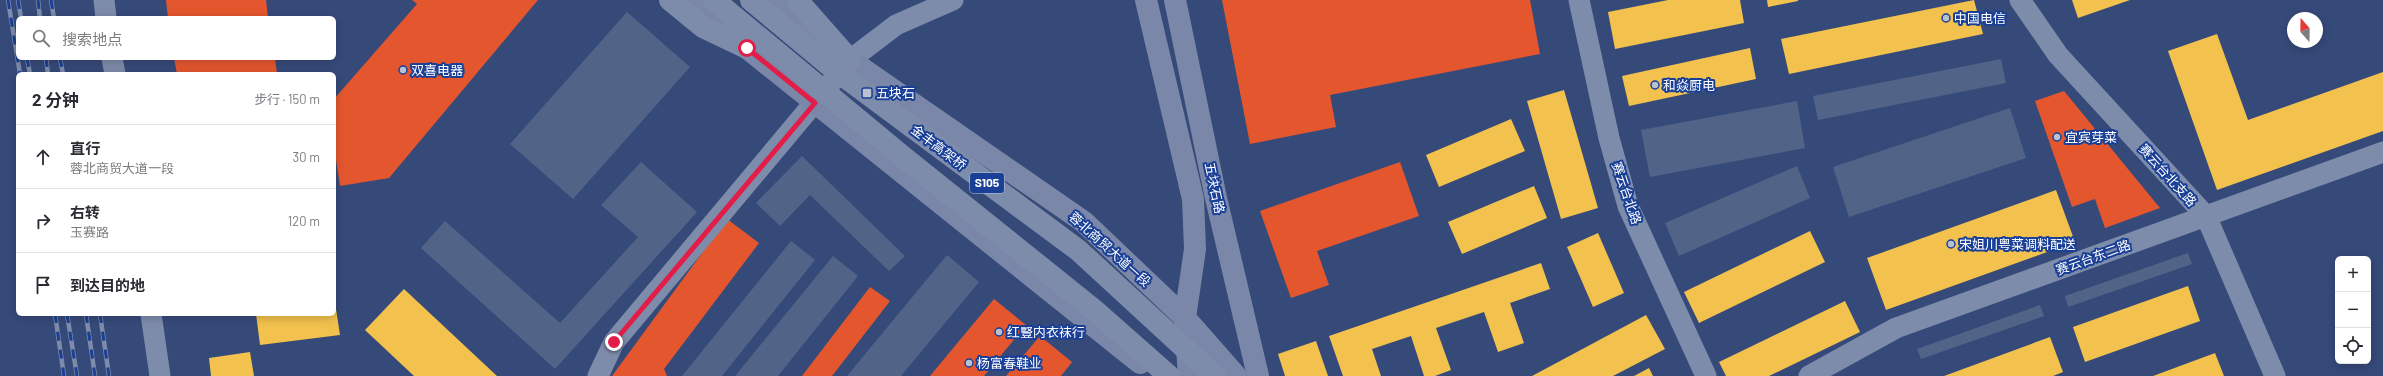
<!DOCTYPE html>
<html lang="zh">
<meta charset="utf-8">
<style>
:root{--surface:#fff;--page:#f2f2f3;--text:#2b2b33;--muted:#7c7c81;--line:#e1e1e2}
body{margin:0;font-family:Barlow,"Noto Sans SC",sans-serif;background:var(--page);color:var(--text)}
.controls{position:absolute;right:12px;bottom:12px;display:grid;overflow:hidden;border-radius:6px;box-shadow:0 2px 10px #0003}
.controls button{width:36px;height:36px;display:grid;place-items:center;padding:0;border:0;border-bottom:1px solid var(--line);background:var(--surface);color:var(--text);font:20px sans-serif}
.compass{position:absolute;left:2287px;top:12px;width:36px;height:36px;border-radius:50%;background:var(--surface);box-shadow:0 2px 10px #0003;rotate:340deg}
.stop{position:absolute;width:12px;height:12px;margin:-9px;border:3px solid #e11d48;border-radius:50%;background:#fff}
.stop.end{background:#e11d48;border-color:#fff;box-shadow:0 1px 4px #0008}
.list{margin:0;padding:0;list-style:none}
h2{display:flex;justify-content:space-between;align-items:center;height:52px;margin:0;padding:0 16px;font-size:17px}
h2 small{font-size:13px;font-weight:400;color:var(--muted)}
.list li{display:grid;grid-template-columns:26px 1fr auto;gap:12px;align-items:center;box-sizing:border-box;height:64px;padding:0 16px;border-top:1px solid var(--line)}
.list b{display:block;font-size:15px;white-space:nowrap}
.list p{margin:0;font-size:13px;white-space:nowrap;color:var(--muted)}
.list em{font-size:13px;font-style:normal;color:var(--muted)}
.icon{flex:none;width:22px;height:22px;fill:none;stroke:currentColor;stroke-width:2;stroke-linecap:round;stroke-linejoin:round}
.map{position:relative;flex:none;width:2383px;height:376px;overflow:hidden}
.search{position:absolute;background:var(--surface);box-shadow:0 2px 10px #0003;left:16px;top:16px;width:320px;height:44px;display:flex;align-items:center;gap:10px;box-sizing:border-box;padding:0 14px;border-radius:6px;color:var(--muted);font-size:15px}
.panel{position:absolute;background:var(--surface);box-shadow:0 2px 10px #0003;left:16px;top:72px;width:320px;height:244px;border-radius:6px}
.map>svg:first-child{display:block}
</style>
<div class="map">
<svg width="2383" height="376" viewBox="0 0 2383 376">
<rect width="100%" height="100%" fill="#364a79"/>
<g fill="#f2c14e">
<polygon points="1668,0 1740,0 1744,23 1615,49 1608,12"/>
<polygon points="1767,0 1798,0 1798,1 1768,7"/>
<polygon points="1974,0 1983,34 1789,74 1781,39"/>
<polygon points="2072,0 2130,0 2078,18"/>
<polygon points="2217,34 2248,120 2383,72 2383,131 2217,190 2168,51"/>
<polygon points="1750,48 1756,79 1629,106 1622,76"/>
<polygon points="1564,90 1598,208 1561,219 1527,101"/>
<polygon points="1511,119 1525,151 1439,187 1426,155"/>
<polygon points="1534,186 1547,218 1462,254 1448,222"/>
<polygon points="2056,190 2075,242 1886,310 1867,258"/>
<polygon points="1810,231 1825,262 1699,323 1684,292"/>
<polygon points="1598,233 1624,293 1593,307 1567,247"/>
<polygon points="1541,263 1550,289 1510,303 1524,343 1498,352 1484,312 1436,328 1451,370 1435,376 1424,376 1411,336 1372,349 1381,376 1343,376 1329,336"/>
<polygon points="2188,286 2200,321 2085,362 2073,327"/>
<polygon points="404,289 497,376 414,376 365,330"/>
<polygon points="334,296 340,335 260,345 256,314 334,314"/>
<polygon points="1845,301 1860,332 1769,376 1726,376 1719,362"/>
<polygon points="1646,315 1665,349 1613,376 1532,376"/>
<polygon points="2050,337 2063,372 2053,376 1944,376"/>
<polygon points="1316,341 1328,376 1285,376 1278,354"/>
<polygon points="250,352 254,376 211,376 209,358"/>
<polygon points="2215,353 2224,376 2153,376"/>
<polygon points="1649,368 1653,376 1634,376"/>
</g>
<g fill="#e4572e">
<polygon points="166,0 266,0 268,18 168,18"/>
<polygon points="412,0 538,0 389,178 340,186 334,147 334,99 417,4"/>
<polygon points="1222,0 1530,0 1540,54 1330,95 1336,127 1250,144"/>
<polygon points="174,58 275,58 277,74 177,74"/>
<polygon points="2064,91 2160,208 2105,228 2095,199 2072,207 2035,101"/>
<polygon points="1400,162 1419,216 1317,251 1329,285 1291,298 1260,211"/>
<polygon points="727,219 759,243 664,369 667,376 612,376"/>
<polygon points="870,287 890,301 832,376 802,376"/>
<polygon points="994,299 1026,325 984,376 930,376"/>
<polygon points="1040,336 1072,362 1061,376 1006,376"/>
</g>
<g fill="#526388">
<polygon points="627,12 690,67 573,199 510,144"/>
<polygon points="2001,59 2006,83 1818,120 1813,96"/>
<polygon points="1797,101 1805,148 1650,177 1641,130"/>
<polygon points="2010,108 2026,158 1849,217 1833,167"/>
<polygon points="802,156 905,256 889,271 810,195 780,226 756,203"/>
<polygon points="641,162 697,212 555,369 421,248 445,221 560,323 638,237 601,205"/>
<polygon points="1797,166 1810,198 1679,256 1665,223"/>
<polygon points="791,241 815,260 722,376 682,376"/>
<polygon points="2188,253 2192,264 2068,307 2065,296"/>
<polygon points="947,255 979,282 901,376 847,376"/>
<polygon points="833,256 858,276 778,376 735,376"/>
<polygon points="2040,305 2044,316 1921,359 1917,349"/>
</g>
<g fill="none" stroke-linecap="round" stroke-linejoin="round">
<g stroke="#7e8cab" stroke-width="21">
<polyline points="104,0 106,18"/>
<polyline points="1579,0 1609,138 1628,206 1706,376"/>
<polyline points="2020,0 2058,55 2206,216 2275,376"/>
<polyline points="112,58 115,74"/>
<polyline points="151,314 160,376"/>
<polyline points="598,376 614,342 850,60 896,25 953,0"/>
<polyline points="1809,376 1896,328 2383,152"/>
</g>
<g stroke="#7a87a8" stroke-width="22">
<polyline points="691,0 747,48 1140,363"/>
<polyline points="772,0 850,60 1084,222 1185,318 1236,376"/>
<polyline points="1146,0 1193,199 1195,249 1185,318 1189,376"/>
<polyline points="1175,0 1216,198 1258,376"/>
</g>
<g stroke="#7e8cab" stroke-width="22">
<polyline points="670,0 703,27 747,48"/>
<polyline points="714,0 902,156 1093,309 1169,376"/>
<polyline points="751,0 834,69 1078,250 1215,376"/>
<polyline points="797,0 850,60"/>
</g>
<g stroke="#7e8cab" stroke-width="4.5">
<g id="rail">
<polyline points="8,0 20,74"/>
<polyline points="18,0 21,18"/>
<polyline points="38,0 40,18"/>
<polyline points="51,0 54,18"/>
<polyline points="27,58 30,74"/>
<polyline points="46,58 48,74"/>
<polyline points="60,58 63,74"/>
<polyline points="55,314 64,376"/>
<polyline points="67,314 77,376"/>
<polyline points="86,314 95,376"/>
<polyline points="100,314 109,376"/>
</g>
</g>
<use href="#rail" stroke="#193f96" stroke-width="3" stroke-dasharray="9" stroke-linecap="butt"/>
</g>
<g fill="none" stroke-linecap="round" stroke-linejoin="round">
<polyline stroke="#e11d48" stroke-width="5" points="614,342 815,103 747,48"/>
</g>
<g fill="#b9c0d0" stroke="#193f96" stroke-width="1.5">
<circle cx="1946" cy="18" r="4"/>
<circle cx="403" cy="70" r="4"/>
<circle cx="1655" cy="85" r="4"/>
<rect x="862" y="88" width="10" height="10" rx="2"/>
<circle cx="2057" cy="137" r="4"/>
<circle cx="1951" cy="244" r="4"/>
<circle cx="999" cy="332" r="4"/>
<circle cx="969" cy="363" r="4"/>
</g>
<g text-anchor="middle" stroke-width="4" stroke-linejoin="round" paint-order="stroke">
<rect fill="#193f96" stroke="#bac5e0" stroke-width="1" x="970" y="173" width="34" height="20" rx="3"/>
<g font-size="12" font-weight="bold" fill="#fff">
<text x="987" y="187">S105</text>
</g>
<g font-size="13" fill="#fff" stroke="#193f96" text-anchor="start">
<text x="1954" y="23">中国电信</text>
<text x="411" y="75">双喜电器</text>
<text x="1663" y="90">和焱厨电</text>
<text x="876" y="98">五块石</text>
<text x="2065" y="142">宜宾芽菜</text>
<text x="1959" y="249">宋姐川粤菜调料配送</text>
<text x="1007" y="337">红豎内衣袜行</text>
<text x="977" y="368">杨富春鞋业</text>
</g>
<g font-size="13" fill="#fff" stroke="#193f96">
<text transform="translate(939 147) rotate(37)" y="5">金丰高架桥</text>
<text transform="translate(2168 175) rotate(48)" y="5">赛云台北支路</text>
<text transform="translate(1215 188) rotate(78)" y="5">五块石路</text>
<text transform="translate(1627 193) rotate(71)" y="5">赛云台北路</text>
<text transform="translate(1110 249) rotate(42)" y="5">蓉北商贸大道一段</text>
<text transform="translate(2093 257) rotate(-20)" y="5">赛云台东二路</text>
</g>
</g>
</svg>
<div class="controls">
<button>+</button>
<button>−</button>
<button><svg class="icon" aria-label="locate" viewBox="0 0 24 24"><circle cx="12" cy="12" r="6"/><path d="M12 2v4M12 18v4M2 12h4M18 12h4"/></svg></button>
</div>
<svg class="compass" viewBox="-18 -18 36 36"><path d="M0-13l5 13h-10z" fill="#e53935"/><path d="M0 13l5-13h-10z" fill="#7c7c81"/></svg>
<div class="stop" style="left:747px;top:48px"></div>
<div class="stop end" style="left:614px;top:342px"></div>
<div class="search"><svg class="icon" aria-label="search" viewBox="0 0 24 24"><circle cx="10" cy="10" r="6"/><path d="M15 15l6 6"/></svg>搜索地点</div>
<section class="panel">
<h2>2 分钟<small>步行 · 150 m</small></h2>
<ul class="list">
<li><svg class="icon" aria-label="ahead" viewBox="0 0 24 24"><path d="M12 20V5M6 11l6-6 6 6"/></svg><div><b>直行</b><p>蓉北商贸大道一段</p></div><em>30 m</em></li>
<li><svg class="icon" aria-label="right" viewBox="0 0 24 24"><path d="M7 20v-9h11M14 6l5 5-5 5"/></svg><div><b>右转</b><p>玉赛路</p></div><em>120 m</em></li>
<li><svg class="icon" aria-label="arrive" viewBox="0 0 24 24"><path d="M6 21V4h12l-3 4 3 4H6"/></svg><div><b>到达目的地</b></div></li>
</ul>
</section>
</div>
